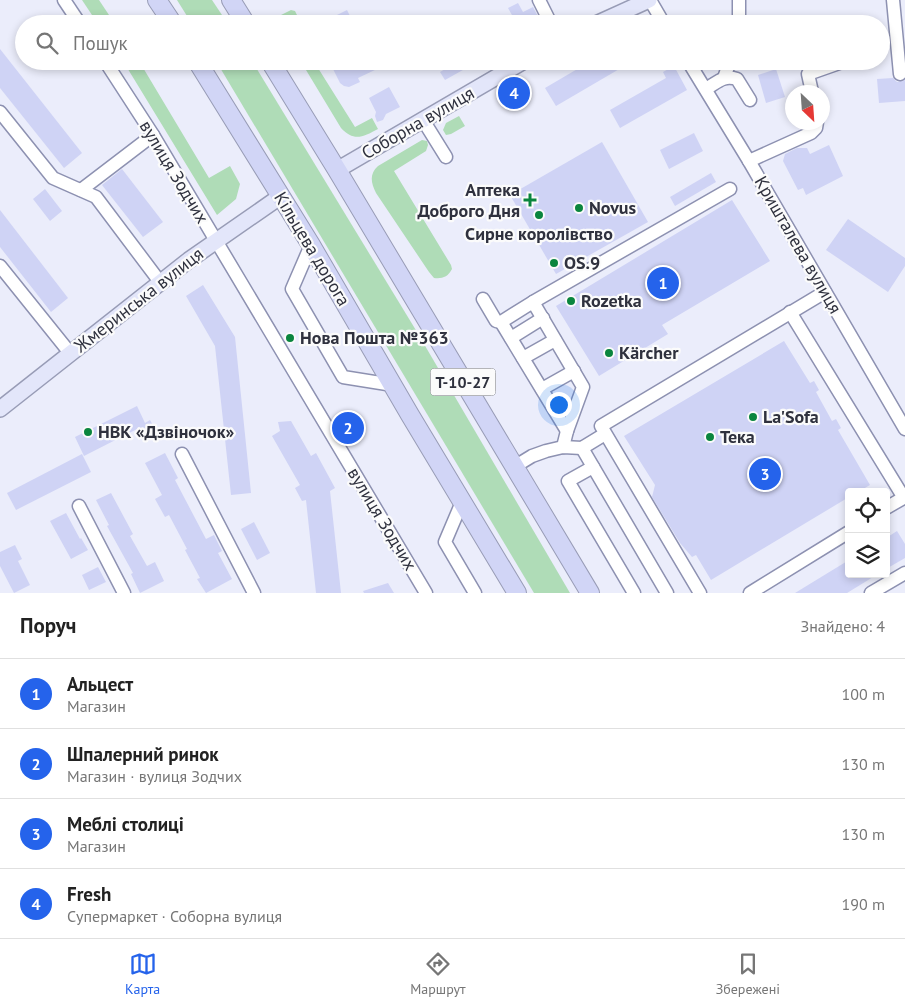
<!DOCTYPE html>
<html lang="uk">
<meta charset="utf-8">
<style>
:root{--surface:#fff;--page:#f2f2f2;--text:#222;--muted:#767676;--line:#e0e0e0;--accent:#2563eb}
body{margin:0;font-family:"PT Sans",sans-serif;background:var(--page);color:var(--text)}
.controls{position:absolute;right:15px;bottom:15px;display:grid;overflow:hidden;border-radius:5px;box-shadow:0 2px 8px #0003}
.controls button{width:45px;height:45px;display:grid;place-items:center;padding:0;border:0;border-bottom:1px solid var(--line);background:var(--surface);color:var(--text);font:25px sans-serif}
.compass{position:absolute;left:785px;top:85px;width:45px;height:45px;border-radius:50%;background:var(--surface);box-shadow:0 2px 8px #0003;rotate:155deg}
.you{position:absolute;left:558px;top:404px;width:18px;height:18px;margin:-12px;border:4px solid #fff;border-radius:50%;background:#1a73e8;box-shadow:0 0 0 8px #1a73e833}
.badge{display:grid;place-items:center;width:32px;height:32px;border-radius:50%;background:var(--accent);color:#fff;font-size:16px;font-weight:700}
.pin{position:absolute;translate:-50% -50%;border:2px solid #fff;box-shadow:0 1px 5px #0006}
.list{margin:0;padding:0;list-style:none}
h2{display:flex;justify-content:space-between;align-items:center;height:65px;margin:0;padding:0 20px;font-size:21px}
h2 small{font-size:16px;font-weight:400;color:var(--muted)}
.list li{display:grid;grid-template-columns:32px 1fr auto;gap:15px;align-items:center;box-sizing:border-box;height:70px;padding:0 20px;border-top:1px solid var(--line)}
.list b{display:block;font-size:19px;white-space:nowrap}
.list p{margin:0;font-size:16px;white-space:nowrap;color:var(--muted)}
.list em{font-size:16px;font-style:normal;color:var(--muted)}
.icon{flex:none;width:28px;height:28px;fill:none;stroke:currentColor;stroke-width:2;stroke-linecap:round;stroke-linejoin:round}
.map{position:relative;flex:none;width:905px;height:593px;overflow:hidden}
.search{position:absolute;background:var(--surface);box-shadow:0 2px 8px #0003;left:15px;right:15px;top:15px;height:55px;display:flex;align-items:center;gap:12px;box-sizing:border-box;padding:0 18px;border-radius:28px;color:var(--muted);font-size:19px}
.sheet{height:345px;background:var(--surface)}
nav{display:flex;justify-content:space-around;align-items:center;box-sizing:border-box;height:70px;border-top:1px solid var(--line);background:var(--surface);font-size:14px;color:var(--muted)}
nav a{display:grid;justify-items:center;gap:2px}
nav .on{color:var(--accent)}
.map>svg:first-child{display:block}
</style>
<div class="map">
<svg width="905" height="593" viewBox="0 0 905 593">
<rect width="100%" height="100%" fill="#ebedfb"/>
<g fill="#afdcb7">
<polygon points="82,0 99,0 115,24 98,24"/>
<polygon points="177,0 212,0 228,24 192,24"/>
<polygon points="291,10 295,11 298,17 296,18 296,24 277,24 279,16"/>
<polygon points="123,61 139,61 209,178 230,166 240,184 236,199 217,215"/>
<polygon points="216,61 252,61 414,327 570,593 534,593"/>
<path d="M 314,64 L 318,68 L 355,127 L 372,118 L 378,129 C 363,137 354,142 341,128 L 306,70 L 310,65 Z"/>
<polygon points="459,116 465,126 451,134 446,135 443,130 446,123"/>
<path d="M 422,140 L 427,141 L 428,145 L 426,151 L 394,171 L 451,265 L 452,269 C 448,277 442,279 434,278 L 429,272 L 376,193 C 371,183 369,174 378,166 Z"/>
</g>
<g fill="#cfd3f5">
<polygon points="518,3 523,12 533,7 542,24 517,24 508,8"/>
<polygon points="347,10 354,24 319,24"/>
<polygon points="0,49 82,153 64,168 0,88"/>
<polygon points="329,61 373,61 377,69 358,78 360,82 349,87 344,86 340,83"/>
<polygon points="459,61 479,61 445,80 440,72"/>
<polygon points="591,61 633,61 556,106 545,88"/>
<polygon points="674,66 687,90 620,128 610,110 666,78 663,72"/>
<polygon points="776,69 785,97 766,103 758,75"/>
<polygon points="893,78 897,82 905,80 905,101 879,103 877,79"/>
<polygon points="389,87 400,107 386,114 383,120 377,122 375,116 376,112 369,98"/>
<polygon points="694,133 703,151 669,169 660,150"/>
<polygon points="602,142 648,222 556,274 510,195"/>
<polygon points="829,145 843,176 806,195 803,188 798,190 783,161 785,154 797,148 807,148 810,154"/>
<polygon points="122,169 163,222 143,237 102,185"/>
<polygon points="711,173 716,182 675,206 670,197"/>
<polygon points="45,189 62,211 50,221 33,199"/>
<polygon points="732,200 770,261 662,325 668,334 599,376 556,306"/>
<polygon points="0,210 68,298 51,312 0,247"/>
<polygon points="848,219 905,258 905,266 888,292 826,250"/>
<polygon points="203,285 235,337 251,493 231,495 215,346 186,296"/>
<polygon points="784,341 810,383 814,381 819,390 816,392 832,421 836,419 841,428 838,430 870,485 858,492 849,492 849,497 711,580 696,555 692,557 680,543 652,497 655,485 624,436"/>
<polygon points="137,406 145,423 150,420 155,429 142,435 139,428 84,456 75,437"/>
<polygon points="291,421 311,456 316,453 335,488 330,491 341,593 316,593 306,500 302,501 295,488 300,485 272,436 280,431 278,422"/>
<polygon points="165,453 178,478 175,480 206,539 214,535 222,551 218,553 232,579 206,593 197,579 200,578 185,550 187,549 169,515 165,517 155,499 162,495 145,463"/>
<polygon points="82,454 91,472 16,510 7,493"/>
<polygon points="111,493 133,534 130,536 147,566 155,562 164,581 140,593 131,574 133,573 107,526 109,525 96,500"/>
<polygon points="66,513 80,539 81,538 88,550 71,559 50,521"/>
<polygon points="254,522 270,553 257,560 241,529"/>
<polygon points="897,531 905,544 905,558 886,569 886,538"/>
<polygon points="15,545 22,559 18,561 30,585 14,593 0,566 0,552"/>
<polygon points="849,560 849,574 878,574 847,593 795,593"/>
<polygon points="98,567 106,582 89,590 82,575"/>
<polygon points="388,583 394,593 364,593 363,591"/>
</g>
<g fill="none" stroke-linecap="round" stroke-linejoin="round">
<g stroke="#8d91b1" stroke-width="15">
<g id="minor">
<polyline points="64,0 80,24"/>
<polyline points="539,0 551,24"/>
<polyline points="650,0 664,24"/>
<polyline points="893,0 900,74"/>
<polyline points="739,24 739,0"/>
<polyline points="105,61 153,135 426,593"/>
<polyline points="688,61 749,161 905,429"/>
<polyline points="724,78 730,61"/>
<path d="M 706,89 C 718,82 723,75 737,79 L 750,100"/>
<polyline points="812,92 808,74 845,61"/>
<polyline points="0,112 53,178 96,197 160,282"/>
<polyline points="423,120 446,157"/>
<polyline points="749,161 811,133 816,128 817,122"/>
<polyline points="81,190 153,135"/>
<polyline points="311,245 292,289 343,377 393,385"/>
<polyline points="0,266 70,353"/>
<polyline points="483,299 496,321 501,322 533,302 583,387 567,431 563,447"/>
<polyline points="533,302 730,189"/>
<polyline points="790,312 904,498"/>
<polyline points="501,322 567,431"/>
<polyline points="511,338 543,318"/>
<polyline points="523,358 555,340"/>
<polyline points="542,389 574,371"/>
<polyline points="582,448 667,593"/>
<polyline points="182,454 254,593"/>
<polyline points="514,467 532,456 546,451 563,447 582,448 605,434"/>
<polyline points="593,467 568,481 634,593"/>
<polyline points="462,502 445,542 475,593"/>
<polyline points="79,506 124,593"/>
<polyline points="886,508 905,497"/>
<polyline points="700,593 601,426 825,292"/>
<polyline points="750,593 849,532"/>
<polyline points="871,593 905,573"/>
</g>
</g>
<g stroke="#989cb6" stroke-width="18">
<g id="major">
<polyline points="596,24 649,0"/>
<polyline points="337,170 524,61"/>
<polyline points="0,409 189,260 281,196"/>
</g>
</g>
<g stroke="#989cb6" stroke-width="20">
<g id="highway">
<polyline points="157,0 173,24"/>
<polyline points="231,0 246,24"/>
<polyline points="197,61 311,245 410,415 517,593"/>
<polyline points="270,61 337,170 590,593"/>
</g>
</g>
<use href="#minor" stroke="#fff" stroke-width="12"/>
<use href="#major" stroke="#e3e6fa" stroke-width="15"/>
<use href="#highway" stroke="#d1d5f6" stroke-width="18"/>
</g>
<g fill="#0a853e" stroke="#fbfbfb" stroke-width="2">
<path d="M527.5 192.5h5v5h5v5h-5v5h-5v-5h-5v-5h5z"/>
<circle cx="579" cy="208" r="5"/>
<circle cx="539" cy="215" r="5"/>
<circle cx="554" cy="263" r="5"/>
<circle cx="571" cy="301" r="5"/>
<circle cx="290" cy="338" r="5"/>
<circle cx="609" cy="353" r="5"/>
<circle cx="753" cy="417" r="5"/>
<circle cx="88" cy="432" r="5"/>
<circle cx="710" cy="437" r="5"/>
</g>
<g text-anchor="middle" stroke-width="4.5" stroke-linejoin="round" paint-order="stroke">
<rect fill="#fbfbfb" stroke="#6c6e77" stroke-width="1" x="430.5" y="368.5" width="65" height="27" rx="4"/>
<g font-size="16" font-weight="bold" fill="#2f313e">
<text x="463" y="388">Т-10-27</text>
</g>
<g font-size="18" fill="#2f313e" stroke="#fbfbfb">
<text transform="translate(418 123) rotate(-30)" y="6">Соборна вулиця</text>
<text transform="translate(174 172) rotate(59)" y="6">вулиця Зодчих</text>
<text transform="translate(798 245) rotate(60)" y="6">Кришталева вулиця</text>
<text transform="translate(312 249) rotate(59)" y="6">Кільцева дорога</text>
<text transform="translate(139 300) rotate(-38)" y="6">Жмеринська вулиця</text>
<text transform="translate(382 519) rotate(59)" y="6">вулиця Зодчих</text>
</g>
<g font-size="18" font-weight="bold" fill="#2f313e" stroke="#fbfbfb" text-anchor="start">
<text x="520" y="196" text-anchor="end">Аптека<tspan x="520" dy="21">Доброго Дня</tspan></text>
<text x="589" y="214">Novus</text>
<text x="539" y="240" text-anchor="middle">Сирне королівство</text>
<text x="564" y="269">OS.9</text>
<text x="581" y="307">Rozetka</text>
<text x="300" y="344">Нова Пошта №363</text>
<text x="619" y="359">Kärcher</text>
<text x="763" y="423">La'Sofa</text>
<text x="98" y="438">НВК «Дзвіночок»</text>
<text x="720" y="443">Тека</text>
</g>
</g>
</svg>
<div class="controls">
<button><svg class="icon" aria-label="locate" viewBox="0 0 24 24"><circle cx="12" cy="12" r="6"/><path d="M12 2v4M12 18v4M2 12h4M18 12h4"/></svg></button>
<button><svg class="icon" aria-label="layers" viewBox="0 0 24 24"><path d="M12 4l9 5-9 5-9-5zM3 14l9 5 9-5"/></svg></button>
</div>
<svg class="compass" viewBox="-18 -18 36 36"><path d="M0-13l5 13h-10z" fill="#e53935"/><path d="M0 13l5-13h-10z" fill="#767676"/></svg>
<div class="you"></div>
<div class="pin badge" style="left:663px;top:283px">1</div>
<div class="pin badge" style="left:348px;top:428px">2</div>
<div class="pin badge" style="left:765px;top:474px">3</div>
<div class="pin badge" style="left:514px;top:93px">4</div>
<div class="search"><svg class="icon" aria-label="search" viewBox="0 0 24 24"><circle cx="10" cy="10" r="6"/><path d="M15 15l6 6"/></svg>Пошук</div>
</div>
<section class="sheet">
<h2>Поруч<small>Знайдено: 4</small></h2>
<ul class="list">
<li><span class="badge">1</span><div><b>Альцест</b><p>Магазин</p></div><em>100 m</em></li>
<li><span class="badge">2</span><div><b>Шпалерний ринок</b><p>Магазин · вулиця Зодчих</p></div><em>130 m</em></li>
<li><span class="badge">3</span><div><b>Меблі столиці</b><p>Магазин</p></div><em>130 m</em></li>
<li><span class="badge">4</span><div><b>Fresh</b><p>Супермаркет · Соборна вулиця</p></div><em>190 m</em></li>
</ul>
</section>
<nav>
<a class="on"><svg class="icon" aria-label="map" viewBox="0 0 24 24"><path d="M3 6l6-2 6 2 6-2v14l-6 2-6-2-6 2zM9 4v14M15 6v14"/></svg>Карта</a>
<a><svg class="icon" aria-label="directions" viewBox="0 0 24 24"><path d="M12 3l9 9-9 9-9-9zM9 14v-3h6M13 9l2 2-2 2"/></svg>Маршрут</a>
<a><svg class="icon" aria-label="saved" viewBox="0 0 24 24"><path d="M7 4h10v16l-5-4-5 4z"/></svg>Збережені</a>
</nav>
